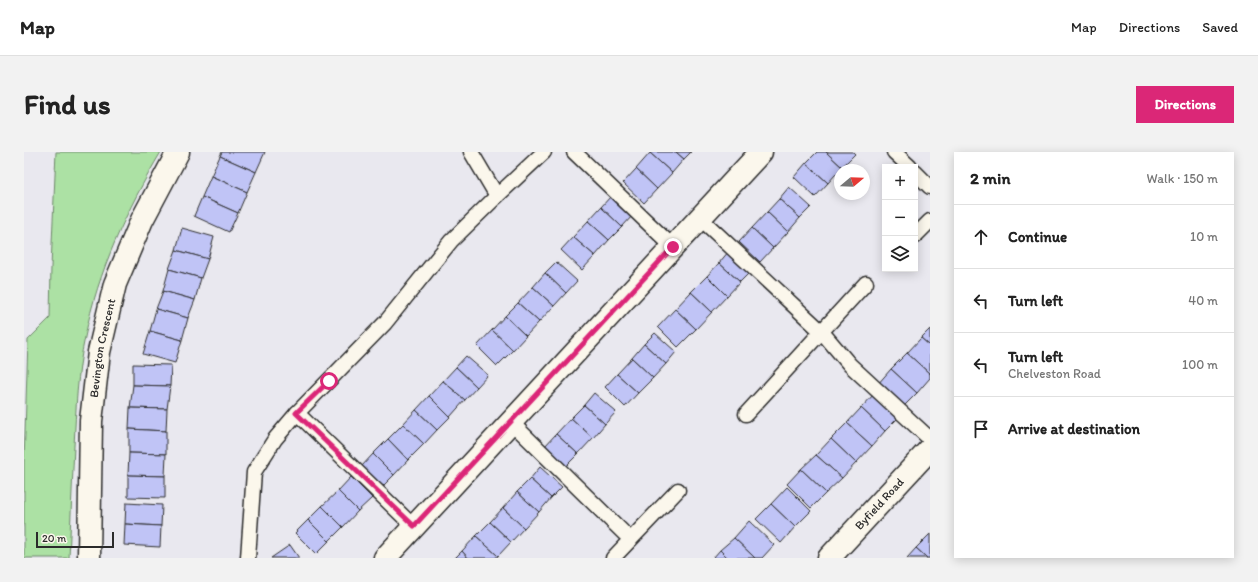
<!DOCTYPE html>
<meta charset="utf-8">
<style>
:root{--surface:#fff;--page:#f2f2f2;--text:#222;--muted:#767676;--line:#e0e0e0;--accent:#db2777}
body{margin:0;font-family:Itim,sans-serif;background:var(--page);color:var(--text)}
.controls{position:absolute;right:12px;top:12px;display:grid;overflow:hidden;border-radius:0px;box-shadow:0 2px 10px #0003}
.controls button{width:36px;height:36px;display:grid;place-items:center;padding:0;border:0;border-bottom:1px solid var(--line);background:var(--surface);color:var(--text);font:20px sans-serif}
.compass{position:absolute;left:810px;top:12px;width:36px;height:36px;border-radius:50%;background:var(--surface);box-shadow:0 2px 10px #0003;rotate:71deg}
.scale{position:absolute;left:12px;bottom:10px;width:78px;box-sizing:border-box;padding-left:4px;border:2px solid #2b2b2b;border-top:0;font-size:11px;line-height:14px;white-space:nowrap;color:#2b2b2b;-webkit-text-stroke:3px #fbf7ec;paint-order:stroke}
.stop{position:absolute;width:12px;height:12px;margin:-9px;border:3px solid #db2777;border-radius:50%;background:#fff}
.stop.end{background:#db2777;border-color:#fff;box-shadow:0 1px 4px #0008}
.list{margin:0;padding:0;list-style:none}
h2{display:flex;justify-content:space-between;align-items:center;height:52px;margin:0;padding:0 16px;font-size:17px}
h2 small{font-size:13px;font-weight:400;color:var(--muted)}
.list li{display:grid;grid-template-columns:26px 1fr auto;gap:12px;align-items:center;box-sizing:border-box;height:64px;padding:0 16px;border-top:1px solid var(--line)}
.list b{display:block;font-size:15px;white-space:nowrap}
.list p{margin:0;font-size:13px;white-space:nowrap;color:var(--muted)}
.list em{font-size:13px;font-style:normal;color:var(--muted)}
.icon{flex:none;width:22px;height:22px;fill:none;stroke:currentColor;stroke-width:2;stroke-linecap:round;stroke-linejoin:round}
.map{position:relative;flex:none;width:906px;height:406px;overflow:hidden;border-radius:0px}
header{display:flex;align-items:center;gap:24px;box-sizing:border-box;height:56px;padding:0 20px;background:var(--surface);border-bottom:1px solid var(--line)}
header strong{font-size:19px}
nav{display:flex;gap:22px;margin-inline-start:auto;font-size:14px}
.intro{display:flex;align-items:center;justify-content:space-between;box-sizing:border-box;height:96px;padding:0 24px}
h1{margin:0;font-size:28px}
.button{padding:10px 18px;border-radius:0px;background:var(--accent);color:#fff;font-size:14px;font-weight:700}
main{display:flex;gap:24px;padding:0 24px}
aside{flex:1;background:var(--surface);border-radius:0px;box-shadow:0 2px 10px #0003}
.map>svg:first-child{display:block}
</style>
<header>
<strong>Map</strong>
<nav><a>Map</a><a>Directions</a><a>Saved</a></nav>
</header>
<div class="intro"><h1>Find us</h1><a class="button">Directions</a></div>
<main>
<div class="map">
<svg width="906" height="406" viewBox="0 0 906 406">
<rect width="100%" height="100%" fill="#e9e8ef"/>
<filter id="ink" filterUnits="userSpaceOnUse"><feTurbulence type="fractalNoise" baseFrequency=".025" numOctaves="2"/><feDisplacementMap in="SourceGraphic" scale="8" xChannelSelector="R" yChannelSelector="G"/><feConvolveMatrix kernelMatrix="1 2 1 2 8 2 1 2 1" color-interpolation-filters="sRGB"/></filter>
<g filter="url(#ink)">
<path fill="#ace1a4" stroke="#6c8668" d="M 32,0 L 137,0 C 103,57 74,119 61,185 C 53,221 52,257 50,294 C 48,331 47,369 45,406 L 0,406 L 0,311 L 4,188 L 26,166 L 27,115 Z"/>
<g fill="#c0c4f6" stroke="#2b2b2b">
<polygon points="198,0 241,0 232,20 196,4"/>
<polygon points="628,0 652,0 660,7 648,21 626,1"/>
<polygon points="652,0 667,0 660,7"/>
<polygon points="793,0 802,0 818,15 804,31 782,11"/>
<polygon points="802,0 829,0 831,2 818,15"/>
<polygon points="626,1 648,21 633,37 612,17"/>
<polygon points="196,4 232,20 223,40 187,24"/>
<polygon points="782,11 804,31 791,45 770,25"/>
<polygon points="612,17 633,37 620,51 599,31"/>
<polygon points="187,24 223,40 214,61 178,45"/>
<polygon points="765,35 787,55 776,66 755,47"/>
<polygon points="587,44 609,63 598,75 577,55"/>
<polygon points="178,45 214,61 205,80 170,64"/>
<polygon points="755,47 776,66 764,80 743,60"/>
<polygon points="577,55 598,75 585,88 564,69"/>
<polygon points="743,60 764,80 749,96 728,76"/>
<polygon points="564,69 585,88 571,104 549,85"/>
<polygon points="158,76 190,85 184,107 152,98"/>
<polygon points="728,76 749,96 736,110 715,90"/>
<polygon points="549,85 571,104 558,118 537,98"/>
<polygon points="152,98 184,107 177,126 145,117"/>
<polygon points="705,99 727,119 716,130 695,111"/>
<polygon points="532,110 553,129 542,141 521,121"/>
<polygon points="695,111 716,130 703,144 683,124"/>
<polygon points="145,117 177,126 171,148 139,139"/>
<polygon points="521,121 542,141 530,154 509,135"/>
<polygon points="683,124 703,144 688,160 667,140"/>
<polygon points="509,135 530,154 515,170 494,151"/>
<polygon points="139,139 171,148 164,166 132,157"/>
<polygon points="667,140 688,160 672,177 651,157"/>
<polygon points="494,151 515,170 502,184 481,164"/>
<polygon points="132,157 164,166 158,188 126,179"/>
<polygon points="651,157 672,177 654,195 634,175"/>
<polygon points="481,164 502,184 489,198 468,178"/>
<polygon points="906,177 906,194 897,186"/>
<polygon points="468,178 489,198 473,214 453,194"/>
<polygon points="126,179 158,188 151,211 119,202"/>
<polygon points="631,181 652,200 642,212 620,192"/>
<polygon points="897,186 906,194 906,222 883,201"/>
<polygon points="620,192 642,212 629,226 608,206"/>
<polygon points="883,201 906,222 906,226 893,241 867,217"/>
<polygon points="442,204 464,223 453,235 432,215"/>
<polygon points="608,206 629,226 614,241 593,222"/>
<polygon points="109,212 147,213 146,234 109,233"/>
<polygon points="432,215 453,235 441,248 419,229"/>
<polygon points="867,217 893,241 878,256 853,233"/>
<polygon points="593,222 614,241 601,255 581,235"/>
<polygon points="419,229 441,248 426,265 405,244"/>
<polygon points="109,233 146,234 143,257 106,256"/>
<polygon points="570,241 592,260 581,272 560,253"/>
<polygon points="851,241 876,264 861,279 837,256"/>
<polygon points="405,244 426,265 413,278 392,258"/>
<polygon points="560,253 581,272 569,286 547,266"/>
<polygon points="106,256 143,257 142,279 105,277"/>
<polygon points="837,256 861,279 848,294 823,271"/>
<polygon points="392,258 413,278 400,292 379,272"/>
<polygon points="547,266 569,286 554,302 532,282"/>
<polygon points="823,271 848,294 832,311 807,287"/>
<polygon points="379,272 400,292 384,308 364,287"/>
<polygon points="105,277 142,279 142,302 105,301"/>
<polygon points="532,282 554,302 541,315 520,295"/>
<polygon points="364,287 384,308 370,323 349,302"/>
<polygon points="807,287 832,311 818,326 792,303"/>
<polygon points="105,301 142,302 141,324 104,323"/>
<polygon points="349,302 370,323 358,335 337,315"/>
<polygon points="792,303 818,326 802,341 777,317"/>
<polygon points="516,315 538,335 527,346 506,327"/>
<polygon points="777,317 802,341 787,356 763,332"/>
<polygon points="104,323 141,324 141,346 104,345"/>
<polygon points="327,325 348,346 334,359 314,339"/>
<polygon points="506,327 527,346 515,360 493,340"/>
<polygon points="763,335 787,359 771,375 747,352"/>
<polygon points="314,339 334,359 319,375 298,354"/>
<polygon points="493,340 515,360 500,376 479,356"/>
<polygon points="102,351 138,353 137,374 101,372"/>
<polygon points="747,352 771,375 757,391 732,367"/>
<polygon points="298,354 319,375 305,389 284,368"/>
<polygon points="479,356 500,376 487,390 466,370"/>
<polygon points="284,368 305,389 292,402 271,381"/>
<polygon points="725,369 750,393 738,406 731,406 710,386"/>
<polygon points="466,370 487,390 474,404 452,384"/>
<polygon points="101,372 137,374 136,395 100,393"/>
<polygon points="906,382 906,406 903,406 892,396"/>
<polygon points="452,384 474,404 471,406 444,406 438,399"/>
<polygon points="710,386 731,406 704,406 696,398"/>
<polygon points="266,393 275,406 247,406"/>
<polygon points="892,396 903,406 883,406"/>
<polygon points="696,398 704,406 689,406"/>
<polygon points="438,399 444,406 431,406"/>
</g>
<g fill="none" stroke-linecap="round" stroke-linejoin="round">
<g stroke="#2b2b2b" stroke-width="17">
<g id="service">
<polyline points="447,0 473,44"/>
<polyline points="550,0 649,95"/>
<polyline points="870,0 886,15"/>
<polyline points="891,20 906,35"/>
<polyline points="676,66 798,180 826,213 906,287"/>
<polyline points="891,84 906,69"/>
<polyline points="273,261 390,375"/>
<polyline points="722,262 842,131"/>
<polyline points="487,270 606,387"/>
<polyline points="224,406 230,320 251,287 273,261 361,171 427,89 473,44 520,0"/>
<polyline points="589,406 654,338"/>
</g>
</g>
<g stroke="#2b2b2b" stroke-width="25">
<g id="minor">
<path id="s1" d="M 65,406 L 67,269 L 75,200 L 91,132 L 118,68 L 154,0"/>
<polyline points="361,406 737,0"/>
<path id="s2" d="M 805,406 L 906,297"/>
</g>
</g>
<use href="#service" stroke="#fbf7ec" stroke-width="14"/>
<use href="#minor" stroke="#fbf7ec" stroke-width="22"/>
</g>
</g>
<g fill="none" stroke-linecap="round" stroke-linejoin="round" filter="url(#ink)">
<polyline stroke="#db2777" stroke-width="5" points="305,229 272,261 390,374 649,95"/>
</g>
<g text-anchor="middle" stroke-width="4" stroke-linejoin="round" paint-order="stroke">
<g font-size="12" fill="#2b2b2b" stroke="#fbf7ec">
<text dy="4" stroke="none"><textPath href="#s1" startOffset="211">Bevington Crescent</textPath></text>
<text dy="4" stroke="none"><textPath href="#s2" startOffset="74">Byfield Road</textPath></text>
</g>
</g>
</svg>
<div class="controls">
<button>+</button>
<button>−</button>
<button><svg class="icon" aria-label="layers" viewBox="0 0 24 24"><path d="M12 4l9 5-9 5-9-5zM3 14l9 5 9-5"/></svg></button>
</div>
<svg class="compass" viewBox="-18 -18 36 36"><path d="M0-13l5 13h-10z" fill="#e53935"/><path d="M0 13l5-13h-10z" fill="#767676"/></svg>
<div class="scale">20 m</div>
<div class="stop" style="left:305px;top:229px"></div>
<div class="stop end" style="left:649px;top:95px"></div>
</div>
<aside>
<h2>2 min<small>Walk · 150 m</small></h2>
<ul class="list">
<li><svg class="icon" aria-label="ahead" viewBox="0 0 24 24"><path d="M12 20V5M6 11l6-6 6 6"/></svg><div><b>Continue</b></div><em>10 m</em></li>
<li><svg class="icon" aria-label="left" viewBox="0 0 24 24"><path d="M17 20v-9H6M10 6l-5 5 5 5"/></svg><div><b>Turn left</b></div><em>40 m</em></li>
<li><svg class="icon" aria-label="left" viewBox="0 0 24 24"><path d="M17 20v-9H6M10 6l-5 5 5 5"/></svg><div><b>Turn left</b><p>Chelveston Road</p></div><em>100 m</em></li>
<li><svg class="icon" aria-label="arrive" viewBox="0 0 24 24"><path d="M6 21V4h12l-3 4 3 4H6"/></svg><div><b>Arrive at destination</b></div></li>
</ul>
</aside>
</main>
